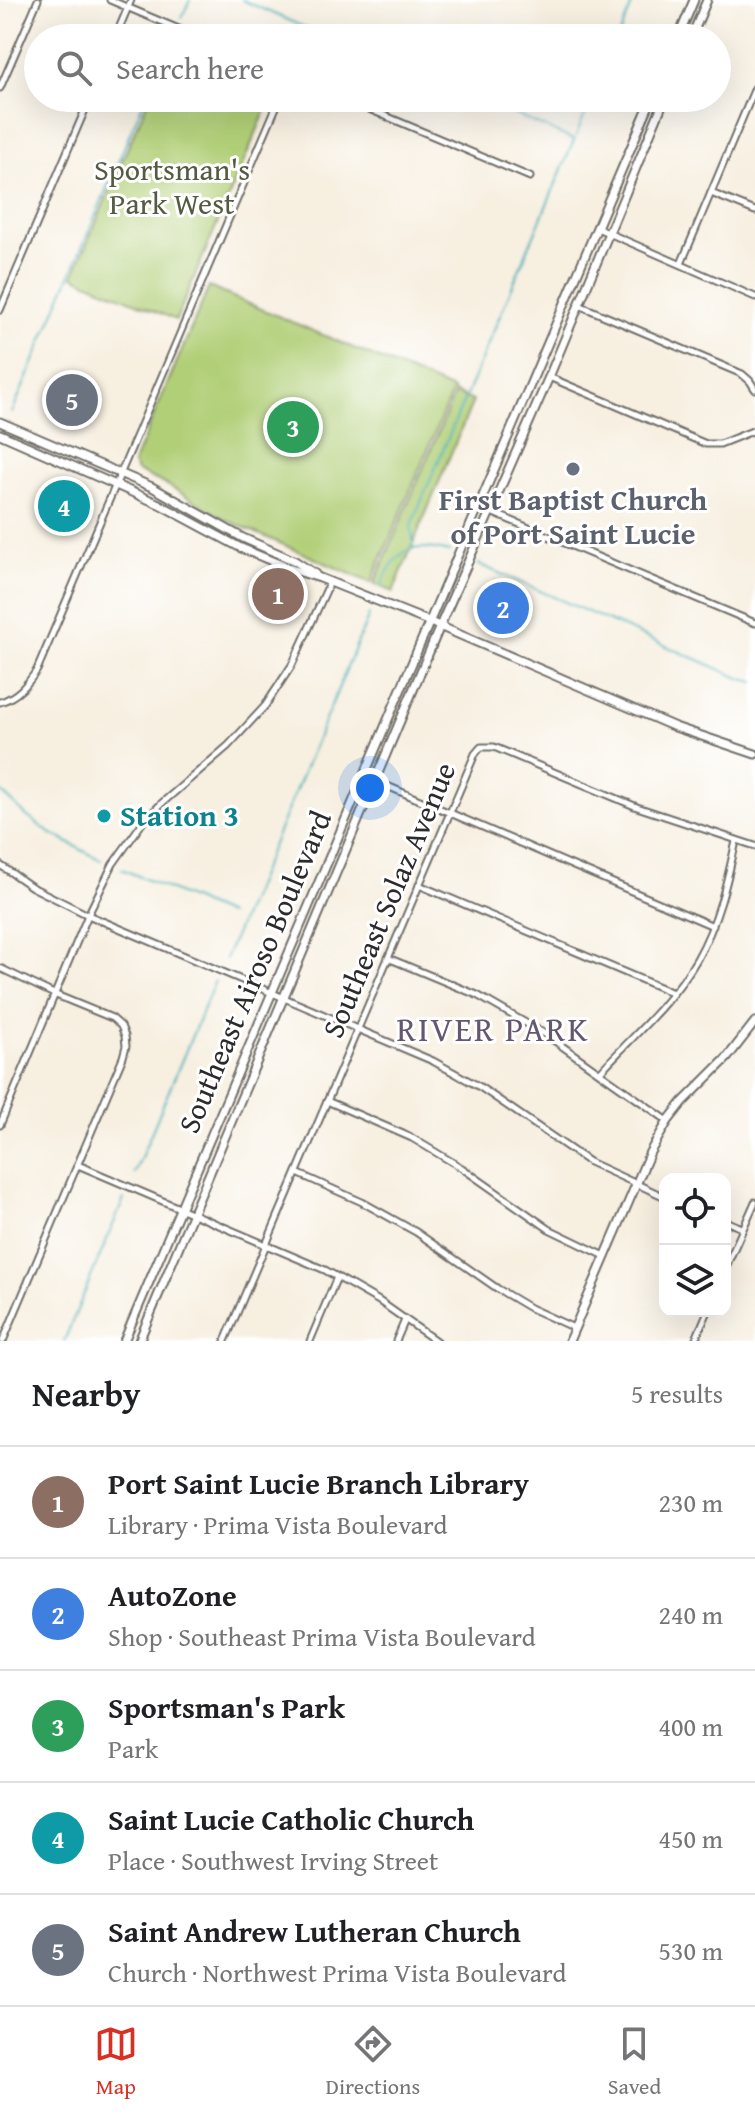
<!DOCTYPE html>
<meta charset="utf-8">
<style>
:root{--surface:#fff;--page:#f6f6f6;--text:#202124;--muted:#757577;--line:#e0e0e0;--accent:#d93025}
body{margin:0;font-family:"Gentium Book Plus",serif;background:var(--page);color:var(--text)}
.controls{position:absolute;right:24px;bottom:24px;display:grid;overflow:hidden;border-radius:16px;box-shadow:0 8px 32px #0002}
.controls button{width:72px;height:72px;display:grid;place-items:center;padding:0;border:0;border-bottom:2px solid var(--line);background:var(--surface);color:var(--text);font:40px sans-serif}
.you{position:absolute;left:370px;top:788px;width:28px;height:28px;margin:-20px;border:6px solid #fff;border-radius:50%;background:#1a73e8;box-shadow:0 0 0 12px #1a73e833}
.badge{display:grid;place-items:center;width:52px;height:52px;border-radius:50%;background:var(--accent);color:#fff;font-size:26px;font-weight:700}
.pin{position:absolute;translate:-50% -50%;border:4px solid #fff;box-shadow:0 2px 8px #0006}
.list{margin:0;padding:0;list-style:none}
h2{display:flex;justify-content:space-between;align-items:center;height:104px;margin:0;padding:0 32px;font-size:34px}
h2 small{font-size:26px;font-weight:400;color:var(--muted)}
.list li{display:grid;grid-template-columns:52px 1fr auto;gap:24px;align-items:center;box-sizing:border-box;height:112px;padding:0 32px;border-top:2px solid var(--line)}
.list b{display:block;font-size:30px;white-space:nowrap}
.list p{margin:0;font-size:26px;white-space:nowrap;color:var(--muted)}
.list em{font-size:26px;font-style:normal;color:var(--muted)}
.icon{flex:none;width:44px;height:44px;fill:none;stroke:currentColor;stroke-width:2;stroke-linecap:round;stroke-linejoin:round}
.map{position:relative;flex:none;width:755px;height:1341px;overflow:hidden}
.search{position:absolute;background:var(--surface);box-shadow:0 8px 32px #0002;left:24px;right:24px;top:24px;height:88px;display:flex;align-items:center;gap:20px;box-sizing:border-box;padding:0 28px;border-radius:44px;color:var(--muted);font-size:30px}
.sheet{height:664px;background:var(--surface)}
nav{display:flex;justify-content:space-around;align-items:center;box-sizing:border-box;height:112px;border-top:2px solid var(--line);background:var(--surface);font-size:22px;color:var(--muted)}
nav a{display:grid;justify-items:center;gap:4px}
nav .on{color:var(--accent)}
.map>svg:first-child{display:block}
</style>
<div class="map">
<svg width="755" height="1341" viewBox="0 0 755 1341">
<rect width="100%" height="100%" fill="#fff"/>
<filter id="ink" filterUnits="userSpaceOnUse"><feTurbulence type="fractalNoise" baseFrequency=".0125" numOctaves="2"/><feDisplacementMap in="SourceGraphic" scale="16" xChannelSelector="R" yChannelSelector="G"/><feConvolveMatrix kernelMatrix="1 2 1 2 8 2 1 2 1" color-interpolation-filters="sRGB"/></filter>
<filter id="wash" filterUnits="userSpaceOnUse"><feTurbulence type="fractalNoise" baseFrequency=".006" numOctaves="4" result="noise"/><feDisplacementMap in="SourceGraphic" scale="32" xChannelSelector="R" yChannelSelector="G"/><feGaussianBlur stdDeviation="1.8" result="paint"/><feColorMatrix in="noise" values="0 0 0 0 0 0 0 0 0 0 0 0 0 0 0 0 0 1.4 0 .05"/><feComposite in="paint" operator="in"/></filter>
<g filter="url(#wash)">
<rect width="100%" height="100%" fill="#f7efe0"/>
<g fill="#b1cf77" stroke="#6e7d51" stroke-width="2">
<polygon points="149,98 271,98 176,320 73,276"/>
<polygon points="209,287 453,390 371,583 229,521 167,485 137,471 133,464"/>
<polygon points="455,393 473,401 393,592 374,584"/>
</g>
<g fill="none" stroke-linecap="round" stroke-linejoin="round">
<g stroke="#3eafb8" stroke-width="2">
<polyline points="242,0 311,30"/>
<polyline points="182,17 190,0"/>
<polyline points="325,37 329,38"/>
<polyline points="171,38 172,36"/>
<polyline points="618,38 634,0"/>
<polyline points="473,98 489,105"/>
<polyline points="504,110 572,139"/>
<polyline points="12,413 145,98"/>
<polyline points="414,548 411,527 418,509 592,98"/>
<polyline points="478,564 742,679 755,682"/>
<path d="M 381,586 C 396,549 411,542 449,552"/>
<polyline points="0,791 28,817 50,833 101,860"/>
<polyline points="122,869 228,915"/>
<polyline points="225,959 369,615"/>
<polyline points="134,1174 215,981"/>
<polyline points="64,1341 124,1199"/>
</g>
</g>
</g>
<g filter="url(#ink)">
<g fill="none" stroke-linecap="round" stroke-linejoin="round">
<g stroke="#72706a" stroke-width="9">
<g id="minor">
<polyline points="110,0 200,38"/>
<polyline points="115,38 131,0"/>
<polyline points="0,88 38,0"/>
<polyline points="343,98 530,177"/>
<polyline points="711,193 755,211"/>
<polyline points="597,228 755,297"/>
<polyline points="681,264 755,88"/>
<polyline points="579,305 742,374 750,381 755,389"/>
<polyline points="0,310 90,98"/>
<polyline points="549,377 706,444 720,444 755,430"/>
<polyline points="479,507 755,623"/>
<path d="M 0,702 C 17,697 27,685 37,670 L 280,98"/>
<polyline points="364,776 713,926"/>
<polyline points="0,865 32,887 88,915 433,1061 480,1087 589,1162 665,1197"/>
<polyline points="419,885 673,993"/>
<polyline points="388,958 477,995 545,1034 668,1121"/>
<polyline points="0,968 56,995 112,1018 121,1026 125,1036 126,1046 123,1057 3,1341"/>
<path d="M 600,1072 C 633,1036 673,1001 697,959 C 718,922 727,882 736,841"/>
<polyline points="327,1101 412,1138 462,1168 549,1229 605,1256"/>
<polyline points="0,1125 88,915 113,864 143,822 162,803 228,746 265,706 292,665 330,582"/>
<polyline points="78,1165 325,1270 379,1301 436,1341"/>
<polyline points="297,1173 362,1202 416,1232 498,1289 530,1308 574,1328"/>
<polyline points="725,1221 742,1228"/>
<polyline points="725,1269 755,1202"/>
<polyline points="225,1341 475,754 481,747 494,747 637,807 755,846"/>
<polyline points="310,1341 337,1277"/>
<polyline points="396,1341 405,1320"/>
<polyline points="695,1341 708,1311"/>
</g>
</g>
<g stroke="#72706a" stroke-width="11">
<polyline id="tertiary" points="569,1341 650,1152 668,1121 683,1102 727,1058 755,1022"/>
</g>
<g stroke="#72706a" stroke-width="11">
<g id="secondary">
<polyline points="678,38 694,0"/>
<polyline points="691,38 707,0"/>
<polyline points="0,422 152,487 243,538 295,561 315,574"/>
<polyline points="0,434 159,504 241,548 291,569 320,578 430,622 675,727 755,754"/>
<polyline points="124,1341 652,98"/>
<polyline points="139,1341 440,626 549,377 665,98"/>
</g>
</g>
<use href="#minor" stroke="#fff" stroke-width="5"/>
<use href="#tertiary" stroke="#fff" stroke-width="7"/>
<use href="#secondary" stroke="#fff" stroke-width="7"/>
</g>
</g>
<circle fill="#6b7280" stroke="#fff" stroke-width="3" cx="573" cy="469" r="8"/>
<circle fill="#0f9aa8" stroke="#fff" stroke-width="3" cx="104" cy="816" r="8"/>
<g text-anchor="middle" stroke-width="6" stroke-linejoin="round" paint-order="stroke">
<g font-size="30" fill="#535c42" stroke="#fff">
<text x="172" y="180">Sportsman's<tspan x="172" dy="34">Park West</tspan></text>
</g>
<g font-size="30" font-weight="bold" fill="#5b616d" stroke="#fff">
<text x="573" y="510">First Baptist Church<tspan x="573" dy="34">of Port Saint Lucie</tspan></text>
</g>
<g font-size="30" font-weight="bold" fill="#0d838f" stroke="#fff" text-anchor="start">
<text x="120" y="826">Station 3</text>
</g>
<g font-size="30" fill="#2b2b2b" stroke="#fff">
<text transform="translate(389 900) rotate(-67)" y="10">Southeast Solaz Avenue</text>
<text transform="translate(255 972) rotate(-67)" y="10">Southeast Airoso Boulevard</text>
</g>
<g font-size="34" letter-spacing="2" fill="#65576f" stroke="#fff">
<text x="493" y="1041">RIVER PARK</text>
</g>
</g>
</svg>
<div class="controls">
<button><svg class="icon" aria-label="locate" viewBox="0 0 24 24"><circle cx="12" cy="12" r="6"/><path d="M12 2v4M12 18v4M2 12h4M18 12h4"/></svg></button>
<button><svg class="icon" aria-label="layers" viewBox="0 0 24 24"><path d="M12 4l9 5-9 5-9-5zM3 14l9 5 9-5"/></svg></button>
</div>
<div class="you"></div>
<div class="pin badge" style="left:278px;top:594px;background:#8d6e63">1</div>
<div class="pin badge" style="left:503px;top:608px;background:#3f7fe0">2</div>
<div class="pin badge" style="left:293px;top:427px;background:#2e9e5b">3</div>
<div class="pin badge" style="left:64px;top:506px;background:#0f9aa8">4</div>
<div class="pin badge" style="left:72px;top:400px;background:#6b7280">5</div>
<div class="search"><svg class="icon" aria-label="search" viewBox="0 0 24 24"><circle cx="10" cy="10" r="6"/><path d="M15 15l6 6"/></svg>Search here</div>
</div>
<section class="sheet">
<h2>Nearby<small>5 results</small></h2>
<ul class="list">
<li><span class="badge" style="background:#8d6e63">1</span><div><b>Port Saint Lucie Branch Library</b><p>Library · Prima Vista Boulevard</p></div><em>230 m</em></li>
<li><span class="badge" style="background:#3f7fe0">2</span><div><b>AutoZone</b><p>Shop · Southeast Prima Vista Boulevard</p></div><em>240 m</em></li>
<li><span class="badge" style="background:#2e9e5b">3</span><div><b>Sportsman's Park</b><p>Park</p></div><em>400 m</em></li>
<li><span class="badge" style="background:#0f9aa8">4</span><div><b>Saint Lucie Catholic Church</b><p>Place · Southwest Irving Street</p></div><em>450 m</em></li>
<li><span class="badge" style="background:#6b7280">5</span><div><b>Saint Andrew Lutheran Church</b><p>Church · Northwest Prima Vista Boulevard</p></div><em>530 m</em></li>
</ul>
</section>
<nav>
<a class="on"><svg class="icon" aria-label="map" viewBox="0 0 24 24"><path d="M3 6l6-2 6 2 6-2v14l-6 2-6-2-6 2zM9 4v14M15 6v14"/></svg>Map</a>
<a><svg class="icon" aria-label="directions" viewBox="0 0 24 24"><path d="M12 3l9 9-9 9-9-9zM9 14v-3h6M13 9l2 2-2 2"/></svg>Directions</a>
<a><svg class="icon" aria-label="saved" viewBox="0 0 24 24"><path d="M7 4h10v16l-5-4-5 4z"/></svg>Saved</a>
</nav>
